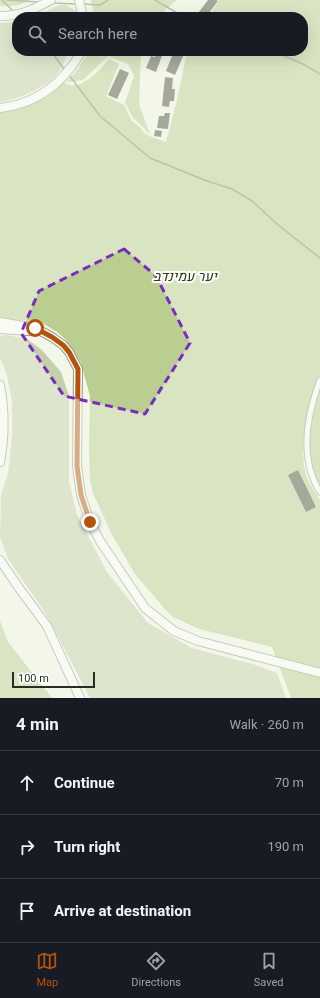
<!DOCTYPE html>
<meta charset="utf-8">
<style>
:root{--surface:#171b24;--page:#242831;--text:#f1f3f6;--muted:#9ea1a6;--line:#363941;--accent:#b45309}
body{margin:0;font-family:Georgia,Heebo,serif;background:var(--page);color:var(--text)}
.scale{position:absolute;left:12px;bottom:10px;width:83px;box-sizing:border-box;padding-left:4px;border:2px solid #2a2c27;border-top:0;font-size:11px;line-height:14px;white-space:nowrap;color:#2a2c27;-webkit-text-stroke:3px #fff;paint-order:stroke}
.stop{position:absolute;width:12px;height:12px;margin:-9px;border:3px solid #b45309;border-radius:50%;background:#fff}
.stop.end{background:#b45309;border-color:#fff;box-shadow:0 1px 4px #0008}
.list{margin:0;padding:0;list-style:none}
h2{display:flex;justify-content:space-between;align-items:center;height:52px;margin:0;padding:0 16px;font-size:17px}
h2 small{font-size:13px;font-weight:400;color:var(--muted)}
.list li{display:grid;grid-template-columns:26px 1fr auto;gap:12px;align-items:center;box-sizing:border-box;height:64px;padding:0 16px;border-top:1px solid var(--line)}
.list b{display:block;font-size:15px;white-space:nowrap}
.list em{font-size:13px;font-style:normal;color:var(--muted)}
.icon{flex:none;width:22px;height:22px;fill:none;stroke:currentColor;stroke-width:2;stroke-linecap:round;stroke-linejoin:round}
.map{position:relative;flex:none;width:320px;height:698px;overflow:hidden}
.search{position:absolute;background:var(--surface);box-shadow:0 4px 16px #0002;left:12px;right:12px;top:12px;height:44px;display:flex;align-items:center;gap:10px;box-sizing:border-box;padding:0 14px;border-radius:16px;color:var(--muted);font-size:15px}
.sheet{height:244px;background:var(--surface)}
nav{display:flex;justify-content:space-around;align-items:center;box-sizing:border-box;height:56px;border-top:1px solid var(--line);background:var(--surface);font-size:11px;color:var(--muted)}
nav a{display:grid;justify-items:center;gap:2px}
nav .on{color:var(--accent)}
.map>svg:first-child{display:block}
</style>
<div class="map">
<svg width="320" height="698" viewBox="0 0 320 698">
<rect width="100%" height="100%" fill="#f2f7e9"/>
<g fill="#c4d0ac">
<polygon points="59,5 66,5 76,11 76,17 36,17"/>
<path d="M 17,22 L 17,51 L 69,51 C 65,60 61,71 54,78 C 41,89 17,100 0,102 L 0,23 Z"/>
<polygon points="7,335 27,339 42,350 61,372 69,396 69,482 77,515 107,572 148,623 192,648 256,665 277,673 286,698 90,698 46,614 8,559 0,537 1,495 8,473 12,437 12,402 7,375 0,358 0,336"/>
</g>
<g fill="#bbce92">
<path d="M 0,0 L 29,0 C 20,7 11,6 0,6 Z"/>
<polygon points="91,0 177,0 165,10 161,17 94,17"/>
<path d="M 219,0 L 320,0 L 320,374 C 309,403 299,438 305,470 C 307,480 314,491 320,500 L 320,698 L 291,698 L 272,647 L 199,629 L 171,616 L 135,574 L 111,533 L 93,493 L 90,481 L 89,447 L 90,396 L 81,363 L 66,340 L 57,332 L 39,321 L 12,320 L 0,317 L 0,110 L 63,81 C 78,95 100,70 109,59 L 119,64 L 106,96 L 124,105 L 132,121 L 140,127 L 144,133 L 149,136 L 166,142 L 177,100 L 187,51 L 303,51 L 303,17 L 209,17 Z"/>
<polygon points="89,51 143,51 141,54 139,104 150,134 133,118 125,103 134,76 128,64 108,56 83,80 66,82 78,69"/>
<path d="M 320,388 L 320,488 C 301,458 311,419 320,388 Z"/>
<polygon points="0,621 8,642 52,698 0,698"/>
</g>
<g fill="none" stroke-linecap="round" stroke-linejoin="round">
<g stroke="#78855a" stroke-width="1.5">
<polyline points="2,0 13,11"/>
<polyline points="6,0 40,2"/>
<polyline points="155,0 184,17"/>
<polyline points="54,3 76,4"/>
<polyline points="84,4 100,5 108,0"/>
<polyline points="51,51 64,69"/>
<polyline points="273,51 305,65 320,74"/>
<polyline points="69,75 100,116 150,158 207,181 232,189 252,201 277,224 320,258"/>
</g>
</g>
<g fill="#474b3f">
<polygon points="208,0 216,0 218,1 206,17 195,17"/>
<polygon points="157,51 163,53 156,72 146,68 151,56 155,57"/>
<polygon points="174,51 184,54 175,75 166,71"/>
<polygon points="120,69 129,73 117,99 108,95"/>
<polygon points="165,77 173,78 172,89 175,89 174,101 170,101 169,107 162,106"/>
<polygon points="165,113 170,113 168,129 157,128 159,116 164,116"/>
<polygon points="155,130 162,131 161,137 154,136"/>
<polygon points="298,470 316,507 306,512 288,475"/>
</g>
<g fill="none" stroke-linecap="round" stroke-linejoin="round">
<g stroke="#929689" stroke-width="7">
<path id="street" d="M 320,380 C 307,415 299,459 320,492"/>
</g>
<g stroke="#929689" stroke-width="10">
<g id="primary">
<polyline points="79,0 83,17"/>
<path d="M 0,16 C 21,16 32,10 51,0"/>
<path d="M 0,108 C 29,105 54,90 71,67 C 75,62 79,57 81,51"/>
<polyline points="0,322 35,328 52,337 63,345 69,352 78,369 77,466 81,495 90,522 100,541 145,608 174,631 198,641 320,673"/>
<polyline points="0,329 29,331"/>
<path d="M 0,385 C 5,411 5,435 0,462"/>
<polyline points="0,560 19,588 47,626 80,698"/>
</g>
</g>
<use href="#street" stroke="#fff" stroke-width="5"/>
<use href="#primary" stroke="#fff" stroke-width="8"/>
</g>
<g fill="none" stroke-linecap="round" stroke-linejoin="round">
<polyline stroke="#b45309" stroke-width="5" points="35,328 52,337 63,345 69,352 78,369 77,466 81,495 90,522"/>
</g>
<path d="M0 0H320V698H0ZM 124,249 L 156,276 L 190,343 L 145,414 L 64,396 L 21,333 L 39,291 Z" fill="#f2f7e9" fill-opacity=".55" fill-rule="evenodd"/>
<path fill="none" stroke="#7b2cbf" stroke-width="3" stroke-dasharray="8 5" stroke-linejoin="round" d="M 124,249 L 156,276 L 190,343 L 145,414 L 64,396 L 21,333 L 39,291 Z"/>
<g text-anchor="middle" stroke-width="4" stroke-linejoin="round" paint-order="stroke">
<g font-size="14" font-style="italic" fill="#2f3a0e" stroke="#fff">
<text x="185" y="281">יער עמינדב</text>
</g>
</g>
</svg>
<div class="scale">100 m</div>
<div class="stop" style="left:35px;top:328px"></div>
<div class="stop end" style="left:90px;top:522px"></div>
<div class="search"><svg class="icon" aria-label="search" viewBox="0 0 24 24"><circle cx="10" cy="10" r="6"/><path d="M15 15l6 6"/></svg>Search here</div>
</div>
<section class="sheet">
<h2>4 min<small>Walk · 260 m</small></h2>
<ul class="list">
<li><svg class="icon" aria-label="ahead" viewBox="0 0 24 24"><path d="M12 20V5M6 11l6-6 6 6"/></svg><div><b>Continue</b></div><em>70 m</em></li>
<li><svg class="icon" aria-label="right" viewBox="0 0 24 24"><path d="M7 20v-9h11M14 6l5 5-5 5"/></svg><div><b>Turn right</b></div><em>190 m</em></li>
<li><svg class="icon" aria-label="arrive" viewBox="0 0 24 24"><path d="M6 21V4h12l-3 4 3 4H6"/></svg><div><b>Arrive at destination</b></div></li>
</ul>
</section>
<nav>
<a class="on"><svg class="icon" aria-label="map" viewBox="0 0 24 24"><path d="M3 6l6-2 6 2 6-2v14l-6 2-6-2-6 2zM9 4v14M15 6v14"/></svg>Map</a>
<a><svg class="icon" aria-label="directions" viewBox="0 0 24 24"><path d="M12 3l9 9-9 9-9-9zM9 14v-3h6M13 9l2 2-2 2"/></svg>Directions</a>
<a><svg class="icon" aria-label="saved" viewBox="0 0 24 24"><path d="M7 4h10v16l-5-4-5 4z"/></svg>Saved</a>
</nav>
